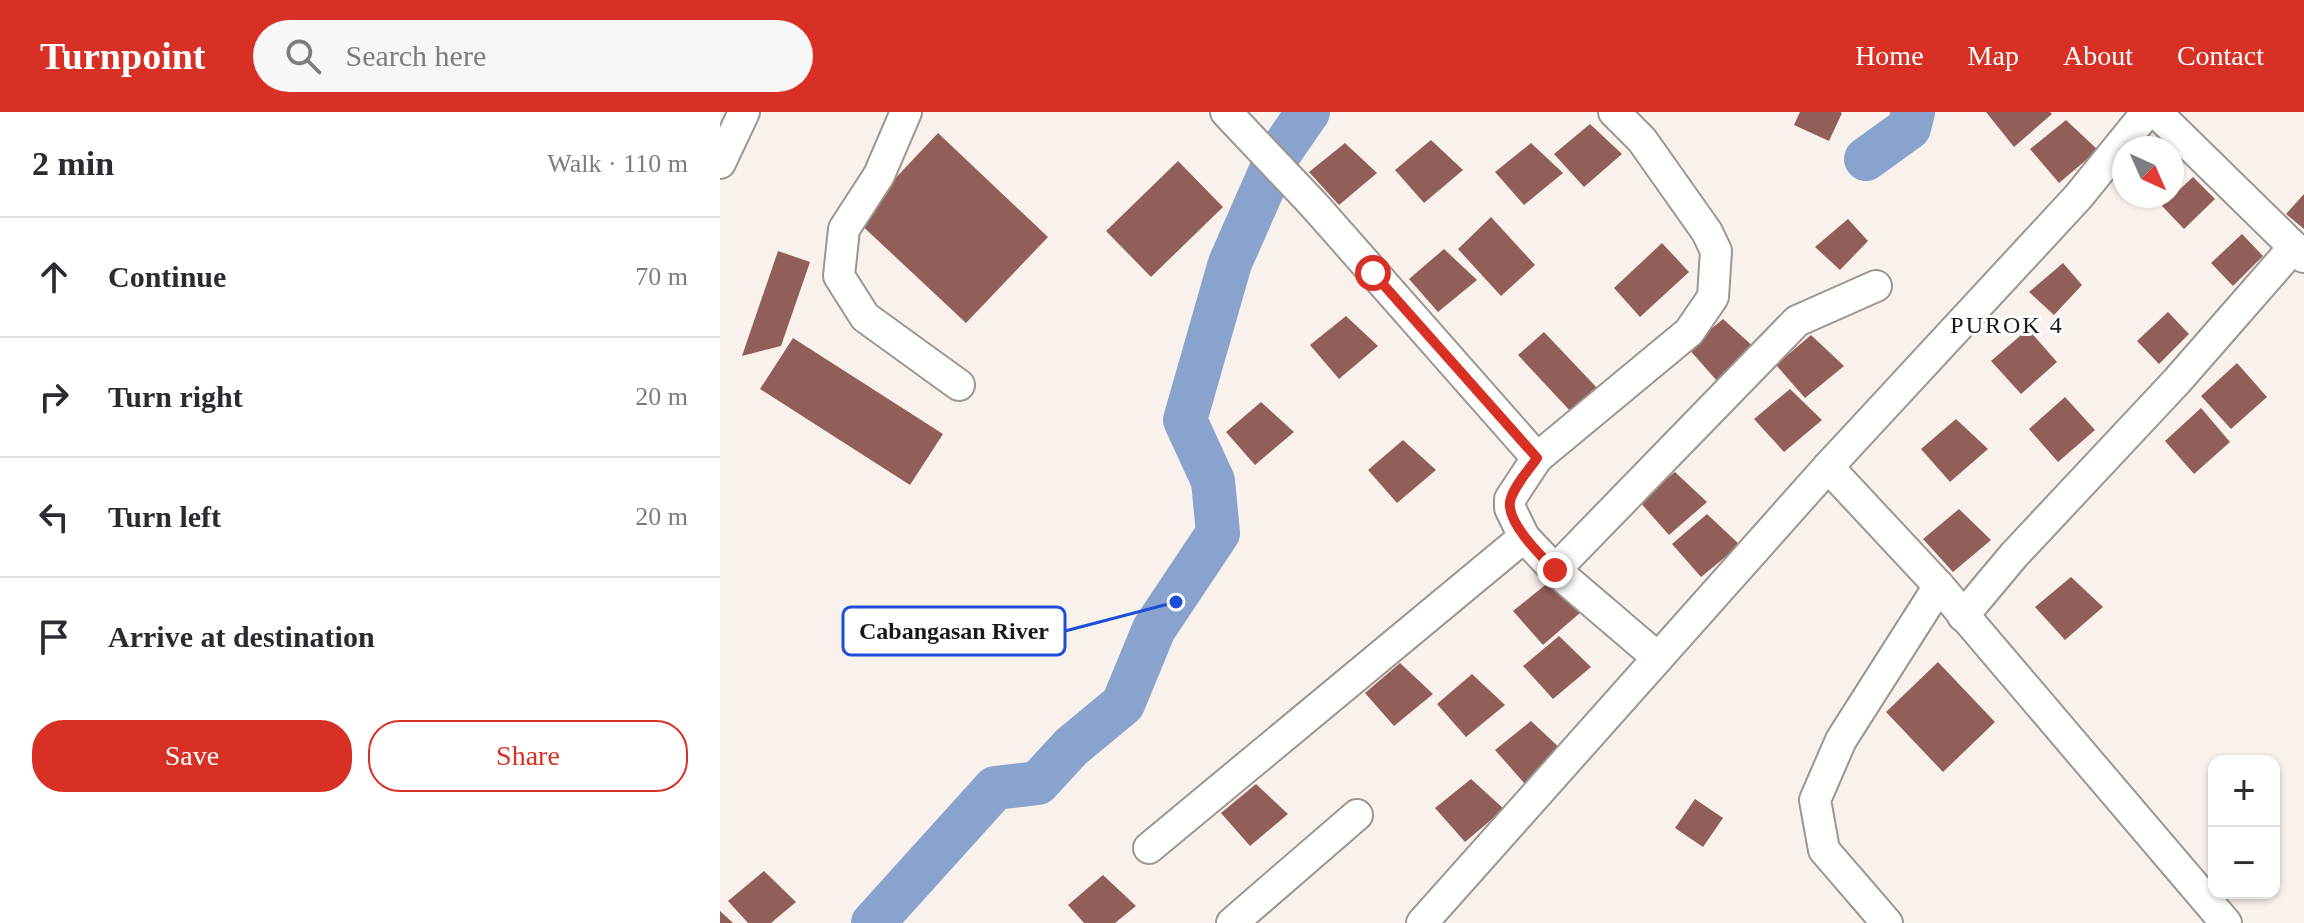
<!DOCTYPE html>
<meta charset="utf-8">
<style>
:root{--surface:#fff;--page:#f7f7f7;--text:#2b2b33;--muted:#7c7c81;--line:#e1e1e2;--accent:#d93025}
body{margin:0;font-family:Georgia,serif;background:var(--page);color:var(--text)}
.controls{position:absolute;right:24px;bottom:24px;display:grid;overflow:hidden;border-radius:16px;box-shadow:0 2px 6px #0004}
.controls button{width:72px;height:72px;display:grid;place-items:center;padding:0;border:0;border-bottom:2px solid var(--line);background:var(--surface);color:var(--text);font:40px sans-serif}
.compass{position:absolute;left:1392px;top:24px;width:72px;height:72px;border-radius:50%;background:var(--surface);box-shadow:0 2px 6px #0004;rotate:135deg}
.stop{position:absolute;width:24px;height:24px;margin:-18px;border:6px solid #d93025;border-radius:50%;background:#fff}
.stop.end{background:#d93025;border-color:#fff;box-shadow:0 2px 8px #0008}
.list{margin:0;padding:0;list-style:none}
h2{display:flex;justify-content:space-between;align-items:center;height:104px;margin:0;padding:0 32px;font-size:34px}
h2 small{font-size:26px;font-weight:400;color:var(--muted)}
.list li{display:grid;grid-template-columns:52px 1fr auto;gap:24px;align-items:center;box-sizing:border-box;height:120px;padding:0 32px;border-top:2px solid var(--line)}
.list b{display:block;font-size:30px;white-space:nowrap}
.list em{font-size:26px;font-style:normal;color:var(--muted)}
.actions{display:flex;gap:16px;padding:24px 32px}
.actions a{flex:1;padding:18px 0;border:2px solid var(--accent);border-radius:32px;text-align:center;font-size:28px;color:var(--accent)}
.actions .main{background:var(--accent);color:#fff}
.icon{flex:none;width:44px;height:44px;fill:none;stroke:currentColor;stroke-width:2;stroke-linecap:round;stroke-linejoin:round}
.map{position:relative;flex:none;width:1584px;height:811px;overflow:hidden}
header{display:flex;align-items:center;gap:48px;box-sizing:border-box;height:112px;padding:0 40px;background:var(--accent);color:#fff}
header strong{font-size:38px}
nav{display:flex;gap:44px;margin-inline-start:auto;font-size:28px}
.search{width:560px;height:72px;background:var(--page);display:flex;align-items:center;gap:20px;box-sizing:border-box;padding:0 28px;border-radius:44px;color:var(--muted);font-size:30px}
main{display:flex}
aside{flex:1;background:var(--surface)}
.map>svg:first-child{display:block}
</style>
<header>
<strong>Turnpoint</strong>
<div class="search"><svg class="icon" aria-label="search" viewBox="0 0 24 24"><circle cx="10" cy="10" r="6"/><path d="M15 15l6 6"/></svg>Search here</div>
<nav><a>Home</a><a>Map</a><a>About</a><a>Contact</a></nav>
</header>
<main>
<aside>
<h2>2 min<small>Walk · 110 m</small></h2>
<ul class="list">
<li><svg class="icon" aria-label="ahead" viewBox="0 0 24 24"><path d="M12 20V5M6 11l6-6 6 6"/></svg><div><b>Continue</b></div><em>70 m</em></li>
<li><svg class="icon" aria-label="right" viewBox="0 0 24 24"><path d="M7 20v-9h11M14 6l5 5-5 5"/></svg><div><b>Turn right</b></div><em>20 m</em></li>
<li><svg class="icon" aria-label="left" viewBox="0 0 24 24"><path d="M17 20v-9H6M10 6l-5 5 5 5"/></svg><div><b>Turn left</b></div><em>20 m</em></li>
<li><svg class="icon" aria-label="arrive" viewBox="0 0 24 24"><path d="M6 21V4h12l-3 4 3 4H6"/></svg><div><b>Arrive at destination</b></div></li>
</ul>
<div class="actions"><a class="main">Save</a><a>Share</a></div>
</aside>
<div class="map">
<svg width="1584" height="811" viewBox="0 0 1584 811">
<rect width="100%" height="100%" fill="#f9f1ec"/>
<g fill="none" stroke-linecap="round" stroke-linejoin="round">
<g stroke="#8aa3ce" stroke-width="44">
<polyline points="559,42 588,0"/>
<polyline points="1146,47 1189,16 1193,0"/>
<polyline points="153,811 275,676 318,671 351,635 403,592 434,517 498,421 493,369 465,308 510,151 551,58"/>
</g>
</g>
<g fill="#925e59">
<polygon points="1080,0 1120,0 1122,1 1109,29 1074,13"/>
<polygon points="1266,0 1330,0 1332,2 1294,35"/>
<polygon points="1346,8 1378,38 1339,71 1310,37"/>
<polygon points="870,12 902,42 864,75 834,42"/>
<polygon points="218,21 328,125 246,211 136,108"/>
<polygon points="711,28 743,58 704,91 675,58"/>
<polygon points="625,31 657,61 619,93 589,60"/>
<polygon points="811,31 843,61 804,93 775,60"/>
<polygon points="458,49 503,95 431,165 386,119"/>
<polygon points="1473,65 1495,87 1464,117 1442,94"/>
<polygon points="1584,82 1584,117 1566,102"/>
<polygon points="771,105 815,153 781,184 738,137"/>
<polygon points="1128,107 1148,129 1120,158 1095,135"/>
<polygon points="1522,122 1543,144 1513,174 1491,151"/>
<polygon points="942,131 969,160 920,205 894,176"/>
<polygon points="724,137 757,168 718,200 689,167"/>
<polygon points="58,139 90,150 61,234 22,244"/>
<polygon points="1343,151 1362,173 1334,203 1309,180"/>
<polygon points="1448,200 1469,222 1439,252 1417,229"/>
<polygon points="626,204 658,234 619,267 590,233"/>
<polygon points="1003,207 1036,237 997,269 968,236"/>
<polygon points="1308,217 1337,250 1301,282 1271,249"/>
<polygon points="824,220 879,278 853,302 798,243"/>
<polygon points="1091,223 1124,254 1085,286 1056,253"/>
<polygon points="73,226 223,322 190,373 40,277"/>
<polygon points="1517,251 1547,285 1511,317 1481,284"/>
<polygon points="1070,277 1102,308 1064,340 1034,307"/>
<polygon points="1345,285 1375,318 1338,350 1309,317"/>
<polygon points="541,290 574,320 535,353 506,320"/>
<polygon points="1481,296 1510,330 1474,362 1445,329"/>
<polygon points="1236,307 1268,337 1230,370 1201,337"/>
<polygon points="683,328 716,358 677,391 648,358"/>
<polygon points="955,360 987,390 949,423 919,389"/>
<polygon points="1239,397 1271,428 1233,460 1203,427"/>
<polygon points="987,402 1020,433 981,465 952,432"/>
<polygon points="1351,465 1383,495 1345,528 1315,495"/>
<polygon points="829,470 861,500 823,533 793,499"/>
<polygon points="839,524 871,555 833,587 803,554"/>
<polygon points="1218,550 1275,610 1223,660 1166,600"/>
<polygon points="680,551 713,582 674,614 645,581"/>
<polygon points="752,562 785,593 746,625 717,592"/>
<polygon points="811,609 843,639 805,672 775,638"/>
<polygon points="751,667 784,697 745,730 715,696"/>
<polygon points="536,672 568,702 530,734 501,701"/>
<polygon points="975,687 1003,706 983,735 955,716"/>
<polygon points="44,759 76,790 51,811 28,811 8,789"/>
<polygon points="383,763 416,794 395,811 364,811 348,793"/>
<polygon points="0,799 13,811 0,811"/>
</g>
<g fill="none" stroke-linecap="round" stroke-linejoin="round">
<g stroke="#9c9590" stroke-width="34">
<g id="minor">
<polyline points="186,0 159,63 124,117 119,164 145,205 239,273"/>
<polyline points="506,0 594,93 817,346"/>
<polyline points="894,0 922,28 987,120 996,139 993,185 969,220 817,346 790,387 790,396 804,425 835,458 938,546"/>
<polyline points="1436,0 1584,145"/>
<polyline points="0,51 24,0"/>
<polyline points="1108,355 1219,474 1506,811"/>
<polyline points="835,458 1077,209 1156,174"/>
<polyline points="1243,504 1294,443 1457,269 1574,135"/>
<polyline points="429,736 804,425"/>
<polyline points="512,811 637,703"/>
<polyline points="702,811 1108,355 1358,85 1427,0"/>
<polyline points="1167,811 1104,738 1095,688 1121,628 1219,474"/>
</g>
</g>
<use href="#minor" stroke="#fff" stroke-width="30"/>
</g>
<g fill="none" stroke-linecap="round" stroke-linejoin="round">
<path stroke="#d93025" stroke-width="10" d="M 653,161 L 817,346 C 809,358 792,376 790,390 C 787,411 821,444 835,458"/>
</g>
<g text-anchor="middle" stroke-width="6" stroke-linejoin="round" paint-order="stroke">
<g font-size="24" letter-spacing="2" fill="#1b1816" stroke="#fff">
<text x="1287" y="221">PUROK 4</text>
</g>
</g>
<path fill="none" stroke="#1d4ed8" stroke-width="3" d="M456 490L345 519"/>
<circle fill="#1d4ed8" stroke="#fff" stroke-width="3" cx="456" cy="490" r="8"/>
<rect fill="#fff" stroke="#1d4ed8" stroke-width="3" x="123" y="495" width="222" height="48" rx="8"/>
<g font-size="24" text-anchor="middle" font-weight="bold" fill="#1b1816">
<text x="234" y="527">Cabangasan River</text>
</g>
</svg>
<div class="controls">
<button>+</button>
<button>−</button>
</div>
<svg class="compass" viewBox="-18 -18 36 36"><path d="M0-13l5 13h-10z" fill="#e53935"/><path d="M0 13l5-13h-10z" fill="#7c7c81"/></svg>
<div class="stop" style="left:653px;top:161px"></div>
<div class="stop end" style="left:835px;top:458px"></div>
</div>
</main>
